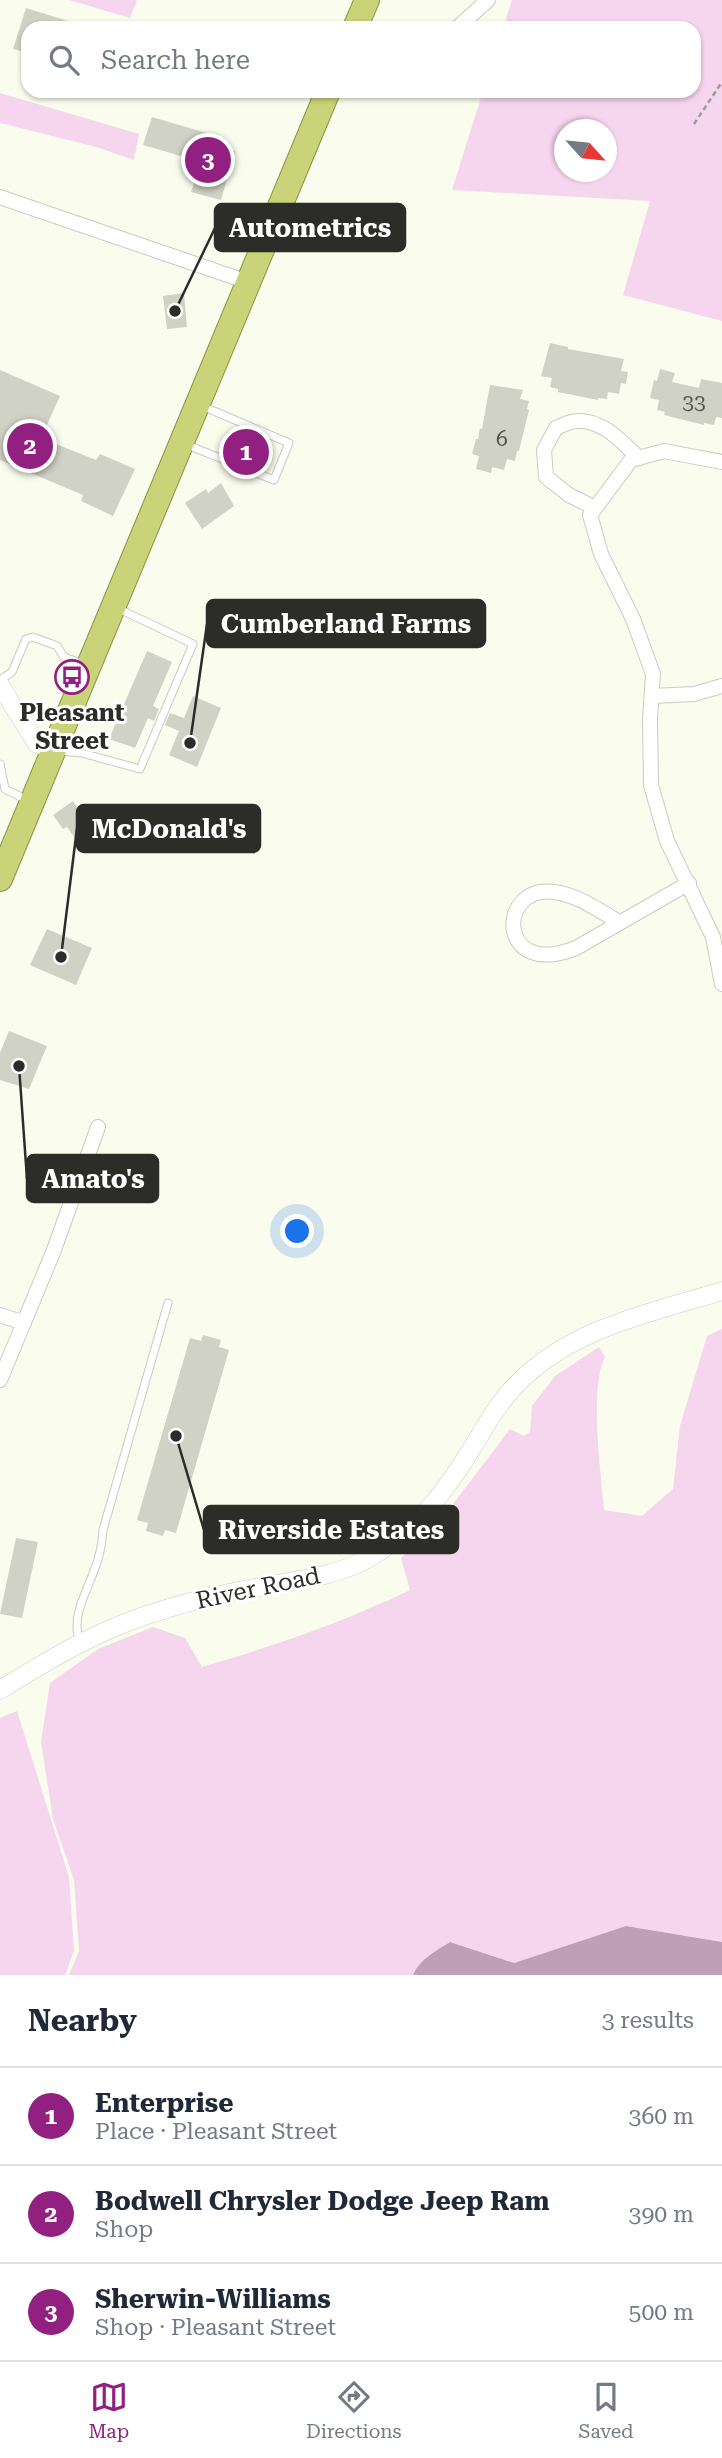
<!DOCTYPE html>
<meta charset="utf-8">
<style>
:root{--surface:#fff;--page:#f2f2f3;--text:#1f2937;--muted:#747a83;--line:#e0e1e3;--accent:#912081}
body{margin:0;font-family:"Roboto Serif",serif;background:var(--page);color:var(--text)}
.compass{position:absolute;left:554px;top:119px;width:63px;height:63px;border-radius:50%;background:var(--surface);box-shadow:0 2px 5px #0004;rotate:117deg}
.you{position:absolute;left:298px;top:1232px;width:24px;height:24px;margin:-18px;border:5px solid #fff;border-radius:50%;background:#1a73e8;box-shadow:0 0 0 10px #1a73e833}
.badge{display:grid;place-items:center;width:46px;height:46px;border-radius:50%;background:var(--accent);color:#fff;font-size:23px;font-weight:700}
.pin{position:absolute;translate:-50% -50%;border:4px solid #fff;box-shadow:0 2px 7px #0006}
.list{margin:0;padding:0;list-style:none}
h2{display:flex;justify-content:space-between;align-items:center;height:91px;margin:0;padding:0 28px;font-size:30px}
h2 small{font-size:23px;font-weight:400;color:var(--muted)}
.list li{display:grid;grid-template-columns:46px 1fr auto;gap:21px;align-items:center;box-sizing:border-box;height:98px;padding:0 28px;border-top:2px solid var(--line)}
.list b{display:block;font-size:26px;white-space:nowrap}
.list p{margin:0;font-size:23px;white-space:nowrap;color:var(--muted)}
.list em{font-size:23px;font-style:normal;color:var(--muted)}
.icon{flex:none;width:38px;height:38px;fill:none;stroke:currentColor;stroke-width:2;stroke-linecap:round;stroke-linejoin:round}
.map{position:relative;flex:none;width:722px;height:1975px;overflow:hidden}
.search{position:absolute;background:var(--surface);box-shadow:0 2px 5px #0004;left:21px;right:21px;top:21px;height:77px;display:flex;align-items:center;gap:18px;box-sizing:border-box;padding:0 24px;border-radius:21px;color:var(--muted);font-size:26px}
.sheet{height:385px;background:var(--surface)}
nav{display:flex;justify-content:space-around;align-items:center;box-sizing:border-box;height:98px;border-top:2px solid var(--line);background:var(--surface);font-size:19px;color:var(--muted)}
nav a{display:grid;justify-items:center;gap:4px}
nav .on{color:var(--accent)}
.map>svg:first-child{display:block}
</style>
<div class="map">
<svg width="722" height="1975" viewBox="0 0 722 1975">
<rect width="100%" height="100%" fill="#fafcee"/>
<g fill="#f6d5ee" fill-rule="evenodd">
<polygon points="69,0 137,0 130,18"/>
<path d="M 512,0 L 722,0 L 722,321 L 623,295 L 650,201 L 452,190 L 483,91 L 694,91 L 694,28 L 503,28 ZM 564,130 L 606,130 L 606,172 L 564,172 Z"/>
<polygon points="0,93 139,134 134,160 96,147 0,123"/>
<path d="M 722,1329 L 722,1942 L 626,1926 L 514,1963 L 450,1942 L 414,1971 L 413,1975 L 69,1975 L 79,1951 L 74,1880 L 53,1819 L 41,1742 L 50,1683 L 98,1649 L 153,1627 L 185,1638 L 202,1667 C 274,1646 344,1622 410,1590 L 401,1558 L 444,1516 L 510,1429 L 524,1436 L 530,1432 L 532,1406 L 555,1376 L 599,1347 L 605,1357 C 589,1389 601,1472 604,1510 L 642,1516 L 673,1489 L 680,1426 L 707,1336 Z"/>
<polygon points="17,1711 69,1877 74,1951 65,1975 0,1975 0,1718"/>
</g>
<path fill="#be9fb7" d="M 626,1926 L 722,1942 L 722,1975 L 413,1975 C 419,1960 436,1951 450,1942 L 514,1963 Z"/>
<g fill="#cfd2c4">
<polygon points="26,8 81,25 81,28 28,28 28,53 13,49"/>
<polygon points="152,117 210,134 208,143 235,151 221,200 191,192 199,168 182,163 184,157 143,145"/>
<polygon points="184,293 187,327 167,329 163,296"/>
<polygon points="550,343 568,347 568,349 624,359 621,371 628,372 626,384 621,383 619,394 608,392 607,399 598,398 598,400 558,392 558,389 550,387 552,378 541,376"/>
<polygon points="660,369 675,373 672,382 699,388 701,379 722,383 722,418 716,417 714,425 704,423 704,425 664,415 665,412 657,410 659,400 650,398 654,380 657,381"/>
<polygon points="0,370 60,396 41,438 96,460 100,454 135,469 113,516 81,501 83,495 0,460"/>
<polygon points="490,385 523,390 520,399 529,401 527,409 529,410 519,451 517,451 515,461 507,459 504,470 492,467 491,473 476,469 479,456 472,454 476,439 478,439 480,428 482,429"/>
<polygon points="233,434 267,449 259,467 225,453"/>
<polygon points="221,483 234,506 202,529 185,503 206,489 208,493"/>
<polygon points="147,651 172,662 153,706 159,709 154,721 148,718 135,748 109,739"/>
<polygon points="193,696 221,708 197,767 169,755 179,731 165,725 170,713 184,718"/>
<polygon points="73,801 93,830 77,841 67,827 63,829 53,815"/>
<polygon points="47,929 92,948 76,985 30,965"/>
<polygon points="9,1031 47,1046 29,1089 0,1080 0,1053"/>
<polygon points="203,1335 221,1340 219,1347 229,1350 176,1533 165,1530 163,1536 146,1531 148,1523 137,1520 190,1338 201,1341"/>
<polygon points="16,1538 38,1542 22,1618 0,1614"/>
</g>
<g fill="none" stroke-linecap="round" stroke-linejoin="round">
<g stroke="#c9ccbe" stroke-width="9">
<g id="service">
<polyline points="185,444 274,480 289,443 202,406"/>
<polyline points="0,680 12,672 26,639 33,637 57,646 64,657 86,665"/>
<polyline points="60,751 82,753 140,769 193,644 117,608"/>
<polyline points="0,764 5,789 29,801"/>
<path d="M 80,1642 C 70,1617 87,1592 95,1568 C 100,1556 102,1544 103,1530 L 168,1303"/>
</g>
</g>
<g stroke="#c9ccbe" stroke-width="16">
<g id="minor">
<polyline points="457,28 488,0"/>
<polyline points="0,197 248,282"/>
<polyline points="722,462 664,451 631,460 590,515 601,554 633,619 653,674 650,719 651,785 667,841 713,937 722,984"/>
<path d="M 595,508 L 569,495 L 546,477 L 544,450 L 556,428 C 562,425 570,421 577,421 C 602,419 622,442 639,458"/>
<polyline points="652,696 694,694 722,686"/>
<path d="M 619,922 C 598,910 578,895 554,892 C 497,884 496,980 576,948 L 689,883"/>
<polyline points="0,1315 24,1323"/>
<polyline points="0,1380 54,1250 98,1127"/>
</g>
</g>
<g stroke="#c9ccbe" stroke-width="19">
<g id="tertiary">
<polyline points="0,685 37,744 55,750"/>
<path d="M 0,1690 C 53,1657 105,1626 166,1609 C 198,1599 232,1592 265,1586 C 299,1580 336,1576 367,1559 C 416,1532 449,1487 477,1440 C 489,1420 500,1401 517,1384 C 571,1328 650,1313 722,1291"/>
</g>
</g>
<g stroke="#889245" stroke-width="26">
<g id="trunk">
<polyline points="355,28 367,0"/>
<polyline points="0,879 328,91"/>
</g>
</g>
<polyline stroke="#9a9c92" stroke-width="2.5" stroke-dasharray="5 3.5" stroke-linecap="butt" points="694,124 722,82"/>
<use href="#service" stroke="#fff" stroke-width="7"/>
<use href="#minor" stroke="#fff" stroke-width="14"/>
<use href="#tertiary" stroke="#fff" stroke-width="18"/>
<use href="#trunk" stroke="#c8d477" stroke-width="24"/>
</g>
<defs>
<g id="bus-ring" transform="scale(1.75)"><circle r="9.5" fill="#fff" stroke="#912081" stroke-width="1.5"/><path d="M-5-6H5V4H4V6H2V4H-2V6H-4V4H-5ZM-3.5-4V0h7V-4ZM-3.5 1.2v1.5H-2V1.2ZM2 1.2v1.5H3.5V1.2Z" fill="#912081"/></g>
</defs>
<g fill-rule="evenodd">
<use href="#bus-ring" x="72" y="677"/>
</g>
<g text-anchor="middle" stroke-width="6" stroke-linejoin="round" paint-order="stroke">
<g font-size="21" fill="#55564f">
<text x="694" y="409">33</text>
<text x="502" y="446">6</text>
</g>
<g font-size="24" font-weight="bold" fill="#2c2d28" stroke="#fff">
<text x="72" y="721">Pleasant<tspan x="72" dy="28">Street</tspan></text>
</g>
<g font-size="24" fill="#2c2d28" stroke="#fff">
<text transform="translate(258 1588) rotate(-12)" y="8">River Road</text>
</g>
</g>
<path fill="none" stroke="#2c2d28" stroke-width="2.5" d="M175 311L215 228M190 743L207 624M61 957L77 828M19 1066L27 1179M176 1436L204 1530"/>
<g fill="#2c2d28" stroke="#fff" stroke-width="2.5">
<circle cx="175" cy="311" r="7"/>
<circle cx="190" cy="743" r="7"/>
<circle cx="61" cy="957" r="7"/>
<circle cx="19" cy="1066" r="7"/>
<circle cx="176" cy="1436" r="7"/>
</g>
<g fill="#2c2d28" stroke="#2c2d28" stroke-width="2.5">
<rect x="215" y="204" width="190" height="47" rx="7"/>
<rect x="207" y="600" width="278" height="47" rx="7"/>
<rect x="77" y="805" width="183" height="47" rx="7"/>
<rect x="27" y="1155" width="131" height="47" rx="7"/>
<rect x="204" y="1506" width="254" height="47" rx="7"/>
</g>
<g font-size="26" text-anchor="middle" font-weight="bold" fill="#fff">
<text x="310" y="237">Autometrics</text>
<text x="346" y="633">Cumberland Farms</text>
<text x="169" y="838">McDonald's</text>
<text x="93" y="1188">Amato's</text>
<text x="331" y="1539">Riverside Estates</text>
</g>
</svg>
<svg class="compass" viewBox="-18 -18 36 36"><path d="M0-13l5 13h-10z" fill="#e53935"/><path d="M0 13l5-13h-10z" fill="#747a83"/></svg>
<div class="you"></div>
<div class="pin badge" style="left:246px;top:452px">1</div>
<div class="pin badge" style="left:30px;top:446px">2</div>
<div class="pin badge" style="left:208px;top:160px">3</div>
<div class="search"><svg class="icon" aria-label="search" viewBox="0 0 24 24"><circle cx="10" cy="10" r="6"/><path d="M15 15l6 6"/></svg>Search here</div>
</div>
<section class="sheet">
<h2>Nearby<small>3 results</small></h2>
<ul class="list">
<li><span class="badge">1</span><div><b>Enterprise</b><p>Place · Pleasant Street</p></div><em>360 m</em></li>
<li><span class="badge">2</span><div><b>Bodwell Chrysler Dodge Jeep Ram</b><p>Shop</p></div><em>390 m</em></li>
<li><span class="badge">3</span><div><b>Sherwin-Williams</b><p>Shop · Pleasant Street</p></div><em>500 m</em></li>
</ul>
</section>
<nav>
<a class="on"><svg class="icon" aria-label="map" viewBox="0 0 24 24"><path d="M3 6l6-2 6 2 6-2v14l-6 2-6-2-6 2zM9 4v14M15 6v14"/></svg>Map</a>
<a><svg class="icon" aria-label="directions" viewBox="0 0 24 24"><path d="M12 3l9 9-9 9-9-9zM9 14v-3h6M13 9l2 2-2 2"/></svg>Directions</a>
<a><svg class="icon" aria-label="saved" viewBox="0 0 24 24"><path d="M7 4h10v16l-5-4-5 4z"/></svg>Saved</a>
</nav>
